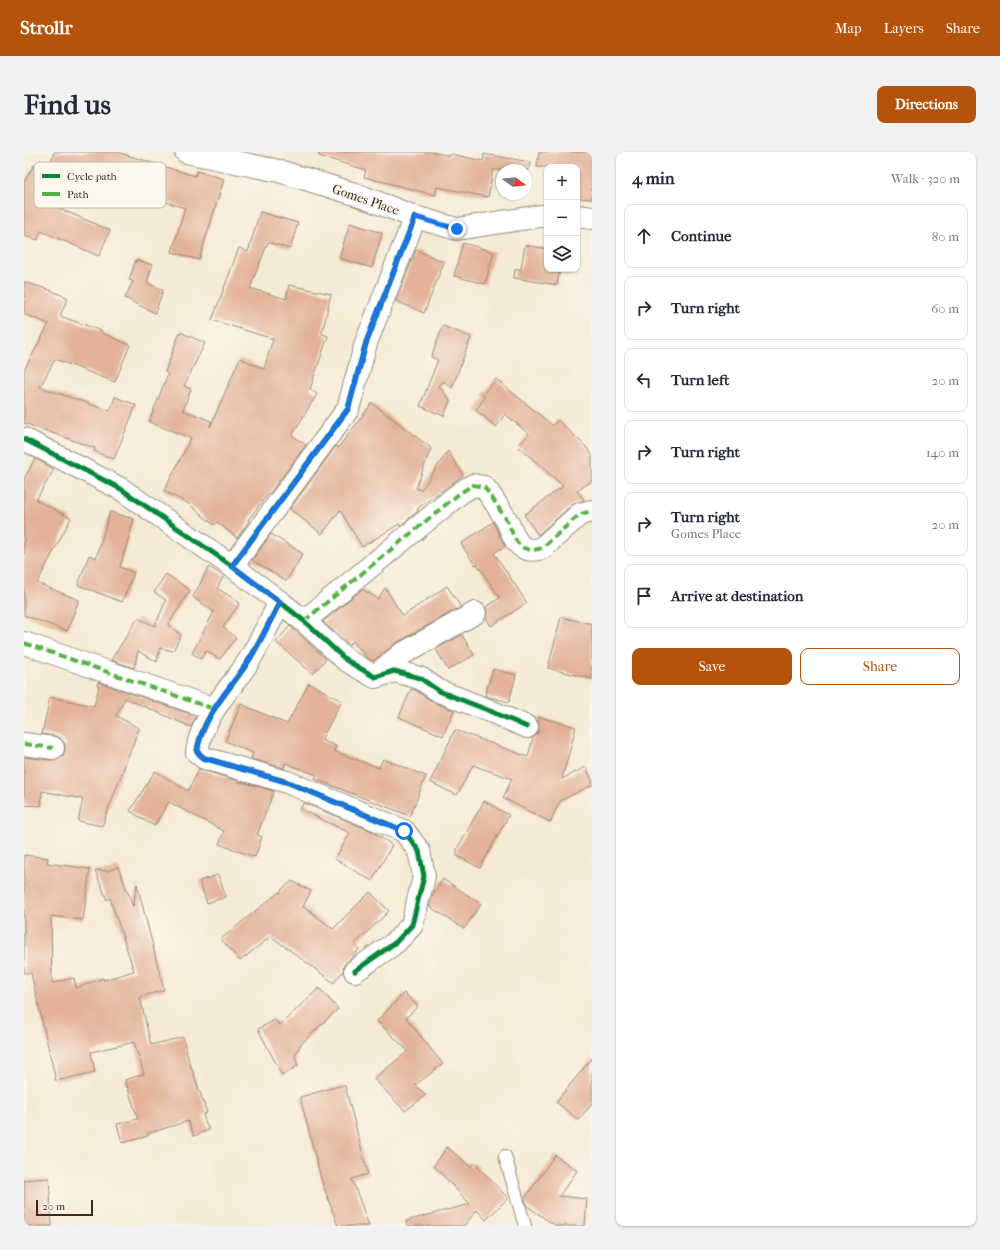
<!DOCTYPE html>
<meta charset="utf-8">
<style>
:root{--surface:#fff;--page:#f2f2f3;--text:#1f2937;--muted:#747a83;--line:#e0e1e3;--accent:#b45309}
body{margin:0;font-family:"IM FELL French Canon",serif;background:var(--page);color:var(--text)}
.controls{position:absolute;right:12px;top:12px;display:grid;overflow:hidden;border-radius:8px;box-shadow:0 1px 3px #0004}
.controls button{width:36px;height:36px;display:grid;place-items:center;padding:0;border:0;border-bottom:1px solid var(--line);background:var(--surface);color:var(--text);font:20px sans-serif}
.compass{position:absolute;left:472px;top:12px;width:36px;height:36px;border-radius:50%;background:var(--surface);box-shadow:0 1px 3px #0004;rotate:105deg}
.scale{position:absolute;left:12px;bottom:10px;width:57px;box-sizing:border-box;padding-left:4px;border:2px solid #3b2a1e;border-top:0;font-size:11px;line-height:14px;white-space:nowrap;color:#3b2a1e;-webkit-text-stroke:3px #fbf7ec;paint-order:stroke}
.stop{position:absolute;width:12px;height:12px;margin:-9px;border:3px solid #1a73e8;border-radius:50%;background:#fff}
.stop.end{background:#1a73e8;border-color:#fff;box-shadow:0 1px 4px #0008}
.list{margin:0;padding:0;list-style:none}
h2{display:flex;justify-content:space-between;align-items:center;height:52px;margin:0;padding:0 16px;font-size:17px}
h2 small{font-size:13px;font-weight:400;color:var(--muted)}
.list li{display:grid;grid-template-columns:26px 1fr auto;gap:12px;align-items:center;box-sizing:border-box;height:64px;margin:0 8px 8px;padding:0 8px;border:1px solid var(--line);border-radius:8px}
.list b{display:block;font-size:15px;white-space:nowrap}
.list p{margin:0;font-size:13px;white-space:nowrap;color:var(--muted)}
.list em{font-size:13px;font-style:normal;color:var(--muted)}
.actions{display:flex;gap:8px;padding:12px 16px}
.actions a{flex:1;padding:9px 0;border:1px solid var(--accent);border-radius:8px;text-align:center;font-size:14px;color:var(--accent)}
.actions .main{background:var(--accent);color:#fff}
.icon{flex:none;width:22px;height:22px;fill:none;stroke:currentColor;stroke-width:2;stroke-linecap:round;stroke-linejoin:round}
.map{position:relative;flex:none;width:568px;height:1074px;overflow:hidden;border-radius:8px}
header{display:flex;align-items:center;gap:24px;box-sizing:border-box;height:56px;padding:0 20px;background:var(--accent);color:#fff}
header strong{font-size:19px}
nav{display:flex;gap:22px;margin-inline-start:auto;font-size:14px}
.intro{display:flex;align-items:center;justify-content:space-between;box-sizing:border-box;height:96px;padding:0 24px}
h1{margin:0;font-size:28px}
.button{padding:10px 18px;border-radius:8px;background:var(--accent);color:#fff;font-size:14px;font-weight:700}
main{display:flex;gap:24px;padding:0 24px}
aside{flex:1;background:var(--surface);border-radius:8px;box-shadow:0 1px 3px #0004}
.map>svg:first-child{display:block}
</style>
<header>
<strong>Strollr</strong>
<nav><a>Map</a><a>Layers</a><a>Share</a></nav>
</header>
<div class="intro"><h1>Find us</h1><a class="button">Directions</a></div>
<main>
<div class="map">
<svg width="568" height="1074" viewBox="0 0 568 1074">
<rect width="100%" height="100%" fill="#fbf7ec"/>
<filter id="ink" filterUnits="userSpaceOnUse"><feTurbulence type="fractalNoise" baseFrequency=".025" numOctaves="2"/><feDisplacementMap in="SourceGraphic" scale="8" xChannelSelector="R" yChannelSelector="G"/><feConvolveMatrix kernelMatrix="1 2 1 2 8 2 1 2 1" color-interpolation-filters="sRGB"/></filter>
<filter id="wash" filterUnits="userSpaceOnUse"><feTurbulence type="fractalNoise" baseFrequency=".012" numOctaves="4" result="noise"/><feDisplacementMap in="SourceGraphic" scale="16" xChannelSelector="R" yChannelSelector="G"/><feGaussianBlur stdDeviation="0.9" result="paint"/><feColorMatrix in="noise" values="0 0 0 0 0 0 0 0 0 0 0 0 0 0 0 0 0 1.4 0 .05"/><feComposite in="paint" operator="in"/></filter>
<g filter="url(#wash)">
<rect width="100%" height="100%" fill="#f5ead4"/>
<g id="blocks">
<g fill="#e3b299">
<polygon points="30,0 93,0 171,24 173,19 200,27 175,108 148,100 161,56 86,32 85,37 47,25 36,57 86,78 75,104 17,79 14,88 0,84 0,30 10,13 24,19"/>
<polygon points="296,0 408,0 426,4 427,2 459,9 460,2 506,10 505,18 469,18 464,45 413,35 411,43 340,25 342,18 295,4"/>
<polygon points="515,0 568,0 568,47 553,46 553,15 513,15"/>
<polygon points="236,60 274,71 266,97 244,90 226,136 262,147 265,133 307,142 298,182 304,184 286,237 293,242 268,283 282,293 246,341 245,341 224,368 225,369 213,386 193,370 190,373 165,352 140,339 167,286 125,270 144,222 141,220 156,180 181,191 160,234 167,237 159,258 187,269 186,275 216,206 240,217 249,187 188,168 215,96 224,100"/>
<polygon points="326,71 358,81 348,116 315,106"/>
<polygon points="439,91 470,100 461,132 430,124"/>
<polygon points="501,93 523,97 523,117 536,117 533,133 490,126 491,117 497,117"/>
<polygon points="392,98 420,110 400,161 372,149"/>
<polygon points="112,108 128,113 123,131 139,138 131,161 101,146 109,129 105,128"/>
<polygon points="0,130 23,137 44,146 36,164 78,179 78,181 106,193 91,230 31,207 16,235 86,259 91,245 112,253 90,307 70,299 71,296 0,271 0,218 25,172 0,162"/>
<polygon points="419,174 447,185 428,236 420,229 415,234 426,248 420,264 396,254 414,208 407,205"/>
<polygon points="472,227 528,273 534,268 562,295 568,303 568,329 553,339 560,348 548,353 514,383 500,363 539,334 494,294 505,282 481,262 472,275 452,258 461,245 458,243"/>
<polygon points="348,251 407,296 392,336 397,338 424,299 439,323 393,357 394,359 376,374 375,372 338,395 316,358 298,382 266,357 312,294 314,296"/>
<polygon points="11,307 30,317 12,348 47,366 13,431 55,448 43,479 0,463 0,327"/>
<polygon points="86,360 110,367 96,415 110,421 98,450 54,433 65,403 72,406"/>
<polygon points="469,370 481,394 470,401 503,451 467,474 462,466 463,461 462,455 476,446 453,412 451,413 437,392"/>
<polygon points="247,382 279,402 262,429 228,408"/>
<polygon points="185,415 200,424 193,436 216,451 199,475 212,486 196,507 182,499 177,507 168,501 190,460 169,445"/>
<polygon points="142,422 166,438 144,473 157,483 149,499 136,496 133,510 114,499 110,516 87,508 114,466 131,474 142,448 130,440"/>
<polygon points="423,434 437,455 372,491 349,509 342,505 329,489 325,493 299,470 338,437 354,447 361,436 379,464"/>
<polygon points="537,465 568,472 568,527 524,516"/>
<polygon points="266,474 302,507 289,522 252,490"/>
<polygon points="438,483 450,503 424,518 412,497"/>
<polygon points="469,517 492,523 485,550 461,544"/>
<polygon points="74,530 172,564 167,575 101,546 92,564 115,576 78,674 54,669 59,647 18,639 17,654 0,653 0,605 27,608 33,608 39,604 41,598 41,592 36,586 31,584 18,582 26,545 70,554 75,534 73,534"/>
<polygon points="285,531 318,549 297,588 312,594 310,599 355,616 359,607 402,624 386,664 291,627 293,623 261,611 260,616 227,607 229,601 201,589 217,552 263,572"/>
<polygon points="387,537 391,538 410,551 430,558 419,584 375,565"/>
<polygon points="515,565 552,575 538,627 562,615 568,628 568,633 536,649 526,670 479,646 488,627 449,613 433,643 406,630 431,578 504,605 509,586 515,580 515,574 514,569"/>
<polygon points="175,617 211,628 217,631 218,630 250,639 233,683 238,685 231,705 195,692 200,679 145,650 130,674 106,659 131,619 164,639"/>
<polygon points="460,649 485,663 456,716 433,704 433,697"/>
<polygon points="280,651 348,679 368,693 348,729 311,707 326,681 276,657"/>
<polygon points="0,703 24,706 23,711 66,717 59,768 27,764 28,831 50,826 52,836 79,826 80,828 110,819 86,746 83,748 71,718 83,719 94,715 109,754 113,732 140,838 116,845 127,893 159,885 166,914 167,914 183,961 180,962 179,964 185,978 170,984 164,969 123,982 124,984 98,991 93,972 114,967 101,928 120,922 110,890 67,900 71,920 32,929 7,821 0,821"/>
<polygon points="194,723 202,745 183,751 175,729"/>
<polygon points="419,727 457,752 440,777 405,754 408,744"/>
<polygon points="268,729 287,739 279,755 287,759 287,760 309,777 346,740 365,759 330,793 335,797 329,805 320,813 319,819 310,831 247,784 216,809 197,787 255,740 256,741 258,737"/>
<polygon points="295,836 314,857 276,893 271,904 274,914 258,923 234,877 251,868 256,873"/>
<polygon points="380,841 394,854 382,866 419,912 391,933 402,943 381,959 350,927 384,899 353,869"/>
<polygon points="568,906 568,952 554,968 532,950"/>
<polygon points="315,934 321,934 344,1022 328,1027 345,1074 314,1074 298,1030 276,945"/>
<polygon points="423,995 447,1015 450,1011 484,1046 462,1068 453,1058 440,1074 383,1074 382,1069 446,1052 410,1014"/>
<polygon points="531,1003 553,1019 535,1044 563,1047 561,1074 532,1074 503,1054 501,1046"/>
<polygon points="25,1026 28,1074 0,1074 0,1028"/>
</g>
</g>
</g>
<g filter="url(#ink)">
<use href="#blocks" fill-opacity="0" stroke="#988a79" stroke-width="1"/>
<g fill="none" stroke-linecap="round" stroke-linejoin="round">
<g stroke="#988a79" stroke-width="14">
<polyline id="lane" points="481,1004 501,1074"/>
</g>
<g stroke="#988a79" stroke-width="24">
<g id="street">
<polyline points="162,0 255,19 331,42 391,65 433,77 523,63"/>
<polyline points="553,64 568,66"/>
<polyline points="0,287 97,337 208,414 256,450 280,469 322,508 351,525 370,519 396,526 415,539 466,559 503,575"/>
<polyline points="208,414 324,257 342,191 391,65"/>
<path d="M 256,450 C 246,469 237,488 226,507 C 207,538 178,562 173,600 L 180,606 L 263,630 L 380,679 L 395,699 L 400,724 L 388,773 L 372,790 L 331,819"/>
<path d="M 280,469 L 436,341 L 449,333 L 460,335 C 468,345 476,358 483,369 C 488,378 490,391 500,396 C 506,399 512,398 518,396 L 556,362 L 568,359"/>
<polyline points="0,491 190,557"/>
<polyline points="351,524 378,502 451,461"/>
<polyline points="0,592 29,596"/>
</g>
</g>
<use href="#lane" stroke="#fff" stroke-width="12"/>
<use href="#street" stroke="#fff" stroke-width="22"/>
<g stroke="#57b245" stroke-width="4" stroke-dasharray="8 4" stroke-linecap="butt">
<path d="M 280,469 L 436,341 L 449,333 L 460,335 C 468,345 476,358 483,369 C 488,378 490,391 500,396 C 506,399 512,398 518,396 L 556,362 L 568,359"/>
<polyline points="0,491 190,557"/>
<polyline points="0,592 29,596"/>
</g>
<g stroke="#fbf7ec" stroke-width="8">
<g id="cycleway">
<polyline points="0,287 97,337 208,414 256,450 280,469 322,508 351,525 370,519 396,526 415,539 466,559 503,575"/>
<polyline points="208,414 324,257 342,191 391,65"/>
<path d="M 256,450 C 246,469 237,488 226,507 C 207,538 178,562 173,600 L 180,606 L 263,630 L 380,679 L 395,699 L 400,724 L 388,773 L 372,790 L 331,819"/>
</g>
</g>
<use href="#cycleway" stroke="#00873e" stroke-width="5"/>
</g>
</g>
<g fill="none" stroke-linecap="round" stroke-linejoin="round" filter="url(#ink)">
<path stroke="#1a73e8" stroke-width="5" d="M 380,679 L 263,630 L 180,606 L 173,600 C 178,565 205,538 224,509 C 236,492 246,468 256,450 L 208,414 L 324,257 L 342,191 L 391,65 L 433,77"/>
</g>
<g text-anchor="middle" stroke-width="3" stroke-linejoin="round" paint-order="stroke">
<g font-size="13" fill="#3b2a1e" stroke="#fbf7ec">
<text transform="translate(342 47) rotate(19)" y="5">Gomes Place</text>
</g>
</g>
<rect x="10" y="10" width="132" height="46" rx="6" fill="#fbf7ec" stroke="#c1baae" stroke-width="1"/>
<rect x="18" y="22" width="18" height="4" fill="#00873e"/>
<rect x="18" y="40" width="18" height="4" fill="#57b245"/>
<g font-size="11" fill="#3b2a1e">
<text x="43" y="28">Cycle path</text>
<text x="43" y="46">Path</text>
</g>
</svg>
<div class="controls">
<button>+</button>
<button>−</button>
<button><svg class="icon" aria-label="layers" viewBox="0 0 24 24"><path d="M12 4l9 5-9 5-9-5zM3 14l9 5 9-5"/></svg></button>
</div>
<svg class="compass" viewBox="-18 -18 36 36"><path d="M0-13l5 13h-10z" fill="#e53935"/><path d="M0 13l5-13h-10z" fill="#747a83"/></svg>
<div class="scale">20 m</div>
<div class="stop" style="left:380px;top:679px"></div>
<div class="stop end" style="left:433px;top:77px"></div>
</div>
<aside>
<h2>4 min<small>Walk · 320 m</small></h2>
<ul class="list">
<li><svg class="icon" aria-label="ahead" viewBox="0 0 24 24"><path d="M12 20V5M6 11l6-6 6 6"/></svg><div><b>Continue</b></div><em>80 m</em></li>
<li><svg class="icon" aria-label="right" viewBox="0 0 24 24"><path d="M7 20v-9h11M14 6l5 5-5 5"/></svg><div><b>Turn right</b></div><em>60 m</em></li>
<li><svg class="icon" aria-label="left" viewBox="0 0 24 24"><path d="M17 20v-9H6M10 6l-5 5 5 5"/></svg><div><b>Turn left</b></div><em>20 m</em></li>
<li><svg class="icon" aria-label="right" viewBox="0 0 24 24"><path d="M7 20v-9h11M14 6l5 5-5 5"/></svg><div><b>Turn right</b></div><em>140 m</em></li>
<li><svg class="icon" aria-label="right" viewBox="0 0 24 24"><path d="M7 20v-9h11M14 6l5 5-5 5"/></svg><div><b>Turn right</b><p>Gomes Place</p></div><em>20 m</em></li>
<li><svg class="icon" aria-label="arrive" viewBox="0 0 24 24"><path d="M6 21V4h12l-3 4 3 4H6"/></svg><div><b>Arrive at destination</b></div></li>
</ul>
<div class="actions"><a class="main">Save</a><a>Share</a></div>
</aside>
</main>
